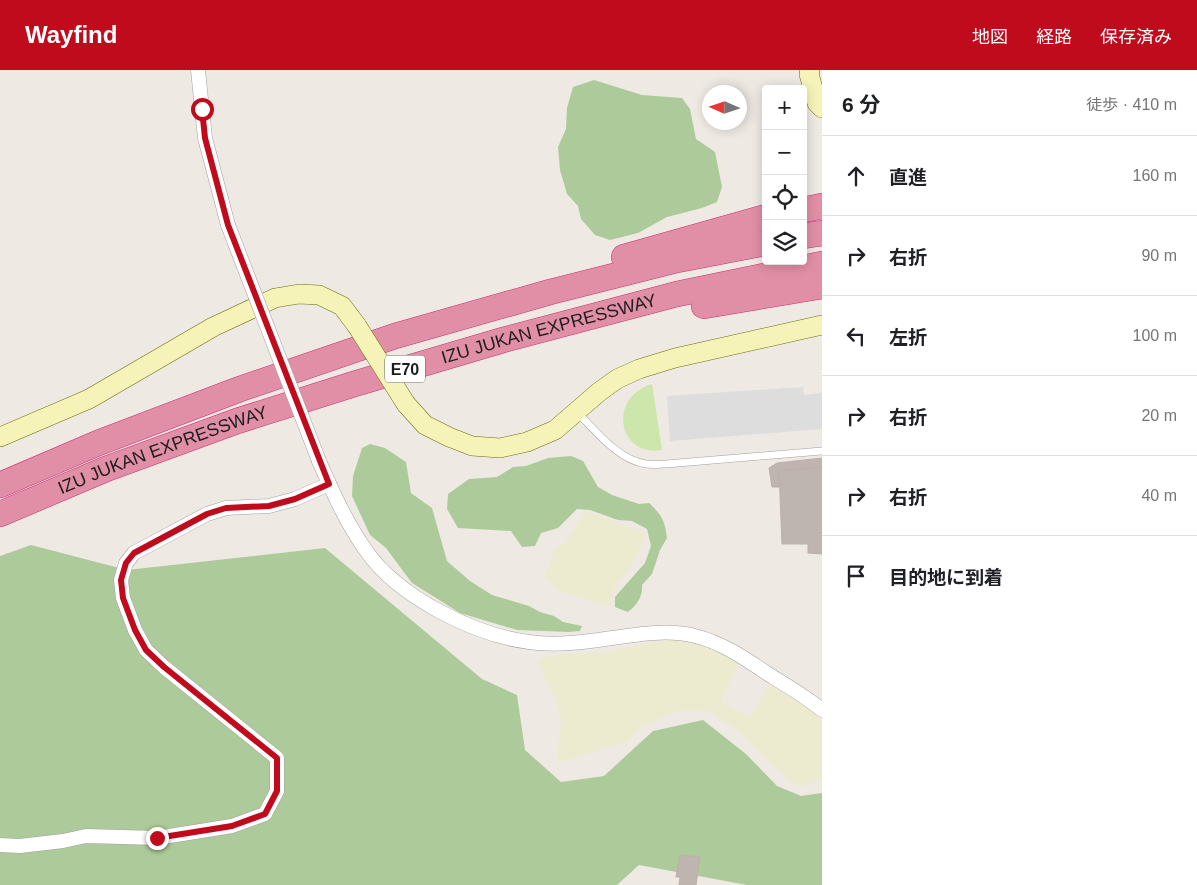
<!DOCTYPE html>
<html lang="ja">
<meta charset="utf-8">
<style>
:root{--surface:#fff;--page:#f2f2f2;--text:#202124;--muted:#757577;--line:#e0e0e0;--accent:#bf0b1c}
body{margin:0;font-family:Helvetica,"Noto Sans JP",sans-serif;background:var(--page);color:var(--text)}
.controls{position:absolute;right:15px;top:15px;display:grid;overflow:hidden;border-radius:5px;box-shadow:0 2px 12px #0003}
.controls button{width:45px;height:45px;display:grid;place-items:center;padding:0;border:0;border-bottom:1px solid var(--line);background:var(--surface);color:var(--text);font:25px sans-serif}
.compass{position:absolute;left:702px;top:15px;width:45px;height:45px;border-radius:50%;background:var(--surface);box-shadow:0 2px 12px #0003;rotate:273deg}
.stop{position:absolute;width:15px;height:15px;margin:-11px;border:4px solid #bf0b1c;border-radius:50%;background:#fff}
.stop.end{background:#bf0b1c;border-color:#fff;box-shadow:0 1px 5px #0008}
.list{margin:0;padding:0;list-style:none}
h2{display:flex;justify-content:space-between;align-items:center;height:65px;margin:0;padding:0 20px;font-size:21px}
h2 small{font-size:16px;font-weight:400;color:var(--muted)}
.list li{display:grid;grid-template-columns:32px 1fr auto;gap:15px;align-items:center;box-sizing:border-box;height:80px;padding:0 20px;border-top:1px solid var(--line)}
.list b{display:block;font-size:19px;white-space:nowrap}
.list em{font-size:16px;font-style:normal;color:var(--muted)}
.icon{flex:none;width:28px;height:28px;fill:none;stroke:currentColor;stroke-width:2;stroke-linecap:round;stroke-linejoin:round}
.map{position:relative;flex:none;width:822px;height:815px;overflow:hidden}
header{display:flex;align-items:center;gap:30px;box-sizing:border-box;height:70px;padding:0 25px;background:var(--accent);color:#fff}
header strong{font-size:24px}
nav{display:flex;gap:28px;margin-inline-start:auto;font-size:18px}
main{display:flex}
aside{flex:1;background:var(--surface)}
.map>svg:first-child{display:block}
</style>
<header>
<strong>Wayfind</strong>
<nav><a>地図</a><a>経路</a><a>保存済み</a></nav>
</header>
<main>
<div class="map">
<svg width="822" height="815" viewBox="0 0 822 815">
<rect width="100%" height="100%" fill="#eee9e3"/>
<g fill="#ecebcf">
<polygon points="585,442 642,461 645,466 637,487 615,517 609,537 557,520 553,514 544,510 556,476 565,473"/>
<polygon points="675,568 704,573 740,592 721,632 750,647 772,611 822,646 822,709 801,717 787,709 734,658 707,640 677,641 641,657 628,671 561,692 557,689 561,651 556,629 542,603 538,592 540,588 563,584 605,582"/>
</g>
<path fill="#cde6ac" d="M 652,314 L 662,380 C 619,388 606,328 652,314 Z"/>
<g fill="#adcb9a">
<polygon points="594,10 642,25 682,28 690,39 696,69 715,82 722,117 717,132 702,138 667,147 638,163 610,170 595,165 581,149 578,136 567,124 560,100 558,77 566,59 567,38 573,17"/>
<polygon points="370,374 385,378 406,392 411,423 432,438 447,491 470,511 492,525 529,536 540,542 554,546 563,552 582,556 580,561 569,562 517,560 460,543 412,513 386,478 370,465 352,426 353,406 362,378"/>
<path d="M 571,386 L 583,391 L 598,417 L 612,425 L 639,434 L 649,433 C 662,445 665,451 667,468 L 660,480 L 652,504 L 642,515 C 643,526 637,535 628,542 L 615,537 L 615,527 L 645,493 L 651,476 L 647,459 L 632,451 L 618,450 L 590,440 L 577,439 L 558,458 L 541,463 L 535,476 L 522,477 L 511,461 L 458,458 L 447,439 L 448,424 L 469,409 L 497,407 L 513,397 L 526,396 L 548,388 Z"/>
<polygon points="31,475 127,500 325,478 482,609 517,625 525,680 561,712 604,706 653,661 703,650 746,684 777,716 801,726 822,723 822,815 747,815 639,795 617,815 0,815 0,486"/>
</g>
<polygon fill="#ddd" points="803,317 804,325 822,323 822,359 670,371 667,326"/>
<g fill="#beb5b0" stroke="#bfafa7">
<polygon points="822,388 822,397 779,401 779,417 772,417 769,398 777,393"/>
<polygon points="822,397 822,484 808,483 808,474 782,474 779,401"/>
<polygon points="680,785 700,787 696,815 679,815 680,807 676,807"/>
</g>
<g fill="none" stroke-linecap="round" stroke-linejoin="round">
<g stroke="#a1a1a1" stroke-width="8">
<path id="lane" d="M 577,342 C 596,361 618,390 646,394 C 653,395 660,394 666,394 L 822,381"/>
</g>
<g stroke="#a1a1a1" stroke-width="15">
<g id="street">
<polyline points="198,0 205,68 228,155"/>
<path d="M 319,391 C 333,423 347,454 367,482 C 399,527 474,565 529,572 C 542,574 557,574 570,573 C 610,571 656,556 695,566 C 721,572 746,589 768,604 C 786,615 805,626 822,640"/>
<polyline points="0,775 20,776 63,771 86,766 157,768 232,756 265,744 277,721 277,688 164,597 146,580 135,560 123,528 121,510 126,493 134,483 207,444 226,438 269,436 295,429 329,414"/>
</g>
</g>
<g stroke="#6c6e0a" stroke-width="20">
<g id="secondary">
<polyline points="810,0 809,4 817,33 822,38"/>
<polyline points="406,334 425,355 449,367 472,376 500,378 527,372 555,360 599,322 617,309 639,299 675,288 822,255"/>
<polyline points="0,367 89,329 213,257 275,228 299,224 319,225 342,236 357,256"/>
</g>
</g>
<g stroke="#cf2d74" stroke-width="26">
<g id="highway">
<polyline points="803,140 822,136"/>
<polyline points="803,166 822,163"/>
<polyline points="624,187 766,147"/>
<polyline points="704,236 822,216"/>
<polyline points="0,415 98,373 240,319 395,266 550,222 677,190 766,173"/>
<path id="s1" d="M 0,444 L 106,399 L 237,351 L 354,314 L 503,270 L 677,224 L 822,194"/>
</g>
</g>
<use href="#lane" stroke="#fff" stroke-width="7"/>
<use href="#street" stroke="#fff" stroke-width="14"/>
<use href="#secondary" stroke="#f6f3b9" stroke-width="19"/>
<use href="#highway" stroke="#e18fa6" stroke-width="25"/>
<g stroke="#a1a1a1" stroke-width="15" stroke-linecap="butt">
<polyline id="street-bridge" points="228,155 319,391"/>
</g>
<g stroke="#6c6e0a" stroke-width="20" stroke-linecap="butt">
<polyline id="secondary-bridge" points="357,256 406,334"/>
</g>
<use href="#street-bridge" stroke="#fff" stroke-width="14"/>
<use href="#secondary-bridge" stroke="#f6f3b9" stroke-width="19"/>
</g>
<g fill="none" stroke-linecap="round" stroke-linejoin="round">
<polyline stroke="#bf0b1c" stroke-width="6" points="157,768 232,756 265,744 277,721 277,688 164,597 146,580 135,560 123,528 121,510 126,493 134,483 207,444 226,438 269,436 295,429 329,414 228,155 205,68 202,39"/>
</g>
<g text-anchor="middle" stroke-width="5" stroke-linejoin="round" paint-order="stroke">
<rect fill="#fff" stroke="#616161" stroke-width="1" x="385" y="285.5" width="40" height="27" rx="4"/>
<g font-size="16" font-weight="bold" fill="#1d1d1d">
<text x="405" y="305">E70</text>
</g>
<g font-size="18" fill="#1d1d1d" stroke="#fff">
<text dy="6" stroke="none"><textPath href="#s1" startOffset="580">IZU JUKAN EXPRESSWAY</textPath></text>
<text dy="6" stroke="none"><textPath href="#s1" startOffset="175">IZU JUKAN EXPRESSWAY</textPath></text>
</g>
</g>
</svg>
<div class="controls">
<button>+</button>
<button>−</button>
<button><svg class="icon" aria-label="locate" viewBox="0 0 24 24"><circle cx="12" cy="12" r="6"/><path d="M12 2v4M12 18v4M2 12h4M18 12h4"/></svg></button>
<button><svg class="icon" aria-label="layers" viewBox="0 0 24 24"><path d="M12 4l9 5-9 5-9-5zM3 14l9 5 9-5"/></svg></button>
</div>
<svg class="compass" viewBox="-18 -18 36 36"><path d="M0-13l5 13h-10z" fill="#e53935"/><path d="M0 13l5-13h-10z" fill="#757577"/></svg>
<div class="stop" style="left:202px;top:39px"></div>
<div class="stop end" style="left:157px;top:768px"></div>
</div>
<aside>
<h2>6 分<small>徒歩 · 410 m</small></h2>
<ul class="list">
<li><svg class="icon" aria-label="ahead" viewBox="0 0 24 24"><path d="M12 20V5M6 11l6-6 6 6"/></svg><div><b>直進</b></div><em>160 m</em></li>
<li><svg class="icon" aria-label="right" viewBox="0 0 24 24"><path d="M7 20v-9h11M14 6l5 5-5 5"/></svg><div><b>右折</b></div><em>90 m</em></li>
<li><svg class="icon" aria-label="left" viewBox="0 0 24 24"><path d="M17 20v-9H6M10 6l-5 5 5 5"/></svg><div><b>左折</b></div><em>100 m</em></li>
<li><svg class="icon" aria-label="right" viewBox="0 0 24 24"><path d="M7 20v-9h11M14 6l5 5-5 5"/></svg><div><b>右折</b></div><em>20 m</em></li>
<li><svg class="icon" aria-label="right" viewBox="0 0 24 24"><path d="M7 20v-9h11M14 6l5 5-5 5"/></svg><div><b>右折</b></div><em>40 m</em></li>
<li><svg class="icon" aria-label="arrive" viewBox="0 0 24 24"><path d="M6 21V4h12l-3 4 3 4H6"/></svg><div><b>目的地に到着</b></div></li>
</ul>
</aside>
</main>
